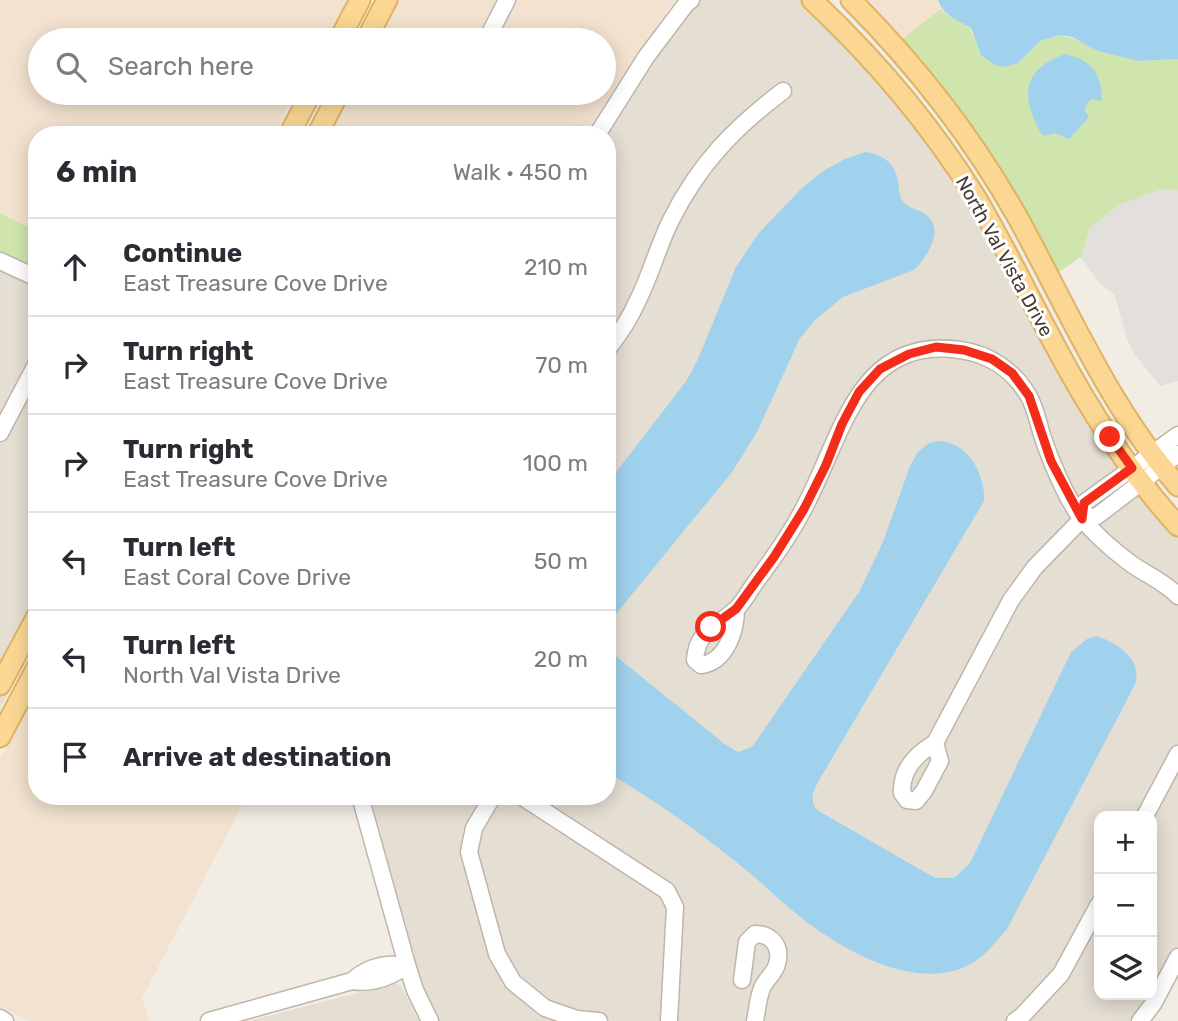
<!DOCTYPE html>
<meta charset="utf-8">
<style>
:root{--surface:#fff;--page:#f7f7f7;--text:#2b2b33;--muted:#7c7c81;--line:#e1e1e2}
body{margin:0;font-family:Rubik,sans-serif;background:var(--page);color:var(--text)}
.controls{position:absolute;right:21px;bottom:21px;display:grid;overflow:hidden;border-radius:14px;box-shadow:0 4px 18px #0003}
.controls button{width:63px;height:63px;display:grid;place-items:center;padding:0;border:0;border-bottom:2px solid var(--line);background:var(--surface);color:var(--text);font:35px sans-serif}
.stop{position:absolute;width:21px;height:21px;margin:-16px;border:5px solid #f32d19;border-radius:50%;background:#fff}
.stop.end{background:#f32d19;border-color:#fff;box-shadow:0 2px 7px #0008}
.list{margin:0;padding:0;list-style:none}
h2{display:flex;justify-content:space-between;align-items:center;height:91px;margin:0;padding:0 28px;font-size:30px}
h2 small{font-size:23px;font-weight:400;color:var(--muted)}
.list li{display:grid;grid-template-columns:46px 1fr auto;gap:21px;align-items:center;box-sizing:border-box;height:98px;padding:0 28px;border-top:2px solid var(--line)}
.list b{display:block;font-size:26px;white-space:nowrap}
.list p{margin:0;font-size:23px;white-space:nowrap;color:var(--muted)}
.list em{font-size:23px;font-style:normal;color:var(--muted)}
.icon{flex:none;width:38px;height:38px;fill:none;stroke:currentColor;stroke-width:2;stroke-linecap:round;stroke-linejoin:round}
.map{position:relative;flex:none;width:1178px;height:1021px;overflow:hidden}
.search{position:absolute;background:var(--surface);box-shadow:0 4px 18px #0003;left:28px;top:28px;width:588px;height:77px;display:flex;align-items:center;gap:18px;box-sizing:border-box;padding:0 24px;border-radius:38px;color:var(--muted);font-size:26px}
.panel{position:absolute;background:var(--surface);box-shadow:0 4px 18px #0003;left:28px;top:126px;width:588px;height:679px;border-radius:28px}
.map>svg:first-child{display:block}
</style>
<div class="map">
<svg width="1178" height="1021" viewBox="0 0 1178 1021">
<rect width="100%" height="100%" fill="#f1ece4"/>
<g fill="#e5ded2" fill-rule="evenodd">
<path d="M 691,0 L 812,0 L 913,107 L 1059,353 L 1178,526 L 1178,957 L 1140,1021 L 430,1021 L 360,796 L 607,796 L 607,135 L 597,135 ZM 1099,816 L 1152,816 L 1152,995 L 1099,995 Z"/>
<polygon points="0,213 37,232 37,638 0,709"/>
<polygon points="396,983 401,986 419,1021 249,1021"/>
</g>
<g fill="#f3e2cf">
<polygon points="0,0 349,0 326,40 40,40 40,93 293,93 276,135 37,135 37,232 0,213"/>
<polygon points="399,0 675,0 619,81 585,135 328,135 350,93 604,93 604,40 378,40"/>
<polygon points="865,0 938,0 941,9 902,39"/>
<polygon points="37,689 37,796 247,796 142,998 149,1021 29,1021 0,1006 0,759"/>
</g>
<g fill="#cfe5ad">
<polygon points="941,9 947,15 970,28 981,55 1018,63 1040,41 1060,35 1084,42 1098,51 1140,61 1178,59 1178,190 1163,189 1118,205 1090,228 1081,257 1056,274 984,144 937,82 902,39"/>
<polygon points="0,213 37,232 37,269 0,252"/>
</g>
<polygon fill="#e2dfdc" points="1163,189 1178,190 1178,381 1160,386 1133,352 1127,339 1115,295 1099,283 1081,257 1090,228 1118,205"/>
<g fill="#a1d2ed">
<path d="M 938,0 L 1178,0 L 1178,59 L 1140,61 L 1126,58 L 1098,51 L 1072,37 L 1060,35 L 1040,41 L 1018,63 L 1004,67 L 995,65 L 981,55 L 971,28 C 957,20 943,16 938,0 Z"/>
<path d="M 1065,54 C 1092,60 1102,74 1102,101 L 1091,99 L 1087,103 L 1085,111 L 1089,117 L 1069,139 L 1055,133 L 1043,136 C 1021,99 1020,70 1065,54 Z"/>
<path d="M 865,152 C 880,154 892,160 897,176 C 899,183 898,191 901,198 C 906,209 920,209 928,216 C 944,232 926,258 914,270 L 843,297 L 815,320 L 800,338 L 756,434 L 732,472 L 607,625 L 607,484 L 687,380 L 698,359 L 736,267 L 758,234 L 802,188 L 823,171 L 845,159 Z"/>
<path d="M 939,441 C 968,442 986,475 984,501 L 821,777 C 815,788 808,798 817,810 L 935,878 L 954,878 L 969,864 L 974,855 L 1071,652 L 1087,639 L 1096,636 C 1114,641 1141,658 1136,680 C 1135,685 1131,691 1129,696 L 1007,929 C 995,942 985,957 969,965 C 916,992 844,951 803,919 C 783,904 766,886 746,870 C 702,834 656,801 607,772 L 607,649 L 726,745 L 738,752 L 752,747 L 859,592 L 883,542 L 910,466 L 918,452 L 929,443 Z"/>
</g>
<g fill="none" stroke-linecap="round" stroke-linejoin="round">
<g stroke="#bfb6aa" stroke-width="19">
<g id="minor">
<polyline points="492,29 507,0"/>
<polyline points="597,135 646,57 686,4 691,0"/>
<polyline points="0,261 37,278"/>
<path d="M 607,350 C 619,335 630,318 638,300 C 651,274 658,246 671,220 C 699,164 734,128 783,91"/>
<polyline points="0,433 37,363"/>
<polyline points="1082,519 1084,503 1178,435"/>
<path d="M 736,609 C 736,631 726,662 701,665 L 695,660 C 697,629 718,627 736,609 C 744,602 749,591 755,583 C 775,556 795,528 809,498 C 844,429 861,336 960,350 C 989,354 1013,370 1028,395 C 1035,406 1038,422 1042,435 C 1049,457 1068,503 1083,520 C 1096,535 1114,551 1130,563 C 1145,574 1165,582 1178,596"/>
<path d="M 935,743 L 940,761 L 924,791 L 916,801 L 907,800 L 902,793 C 901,770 916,754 935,743 L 1011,600 L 1035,567 L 1082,519 L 1097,516 L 1178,454"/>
<polyline points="360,796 407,965 415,990 430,1021"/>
<polyline points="493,796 474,828 469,852 497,954 513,982 545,1008 577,1019 599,1021"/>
<polyline points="521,796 667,891 675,907 669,1021"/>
<polyline points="1145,816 1178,754"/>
<path d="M 742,980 L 747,942 L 755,934 C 772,934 782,947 777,964 C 775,973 766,979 762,988 C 758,998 757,1011 755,1021"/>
<path d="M 352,981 C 364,970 381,963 398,965"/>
<polyline points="0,1018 5,1021"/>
<path d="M 209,1021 L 352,981 C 372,984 391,977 407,965"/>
<polyline points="1015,1021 1022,1016 1061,974 1099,904"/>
<polyline points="1140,1021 1153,1004 1178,957"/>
</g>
</g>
<g stroke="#dfb364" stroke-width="23">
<g id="major">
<path d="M 812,0 C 874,58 930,124 975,196 C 1005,246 1030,300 1058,351 C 1091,413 1131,474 1178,526"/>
<path d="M 851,0 C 916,65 973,138 1018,218 C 1068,309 1109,407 1178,486"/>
<polyline points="339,40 360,0"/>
<polyline points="366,40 387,0"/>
<polyline points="289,135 311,93"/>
<polyline points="317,135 339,93"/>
<polyline points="0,685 37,616"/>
<polyline points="0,737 37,667"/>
</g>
</g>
<use href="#minor" stroke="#fff" stroke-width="16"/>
<use href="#major" stroke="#fbd793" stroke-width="19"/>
</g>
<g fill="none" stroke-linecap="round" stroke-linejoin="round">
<polyline stroke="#f32d19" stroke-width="9" points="711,627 736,609 774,557 804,509 826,465 842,424 859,392 880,369 909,354 936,347 964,350 992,359 1012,373 1029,396 1051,461 1082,519 1084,503 1132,468 1110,437"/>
</g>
<g text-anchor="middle" stroke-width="6" stroke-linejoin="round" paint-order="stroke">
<g font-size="19" fill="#433c34" stroke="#fff">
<text transform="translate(1005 256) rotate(61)" y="7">North Val Vista Drive</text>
</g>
</g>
</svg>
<div class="controls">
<button>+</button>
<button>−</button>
<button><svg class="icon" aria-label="layers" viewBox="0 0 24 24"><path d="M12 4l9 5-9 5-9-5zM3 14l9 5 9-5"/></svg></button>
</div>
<div class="stop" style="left:711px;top:627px"></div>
<div class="stop end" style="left:1110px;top:437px"></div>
<div class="search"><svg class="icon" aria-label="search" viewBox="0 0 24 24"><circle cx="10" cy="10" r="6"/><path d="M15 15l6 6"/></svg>Search here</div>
<section class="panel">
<h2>6 min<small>Walk · 450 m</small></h2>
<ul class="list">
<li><svg class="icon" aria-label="ahead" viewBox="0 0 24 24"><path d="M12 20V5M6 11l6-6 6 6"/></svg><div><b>Continue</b><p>East Treasure Cove Drive</p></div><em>210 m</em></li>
<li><svg class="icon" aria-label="right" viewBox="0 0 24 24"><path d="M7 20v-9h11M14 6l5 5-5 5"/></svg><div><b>Turn right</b><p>East Treasure Cove Drive</p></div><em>70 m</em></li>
<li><svg class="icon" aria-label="right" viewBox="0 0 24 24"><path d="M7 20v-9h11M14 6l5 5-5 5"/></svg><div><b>Turn right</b><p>East Treasure Cove Drive</p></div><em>100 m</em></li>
<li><svg class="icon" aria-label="left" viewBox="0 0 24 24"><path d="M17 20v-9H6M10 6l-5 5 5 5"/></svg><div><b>Turn left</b><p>East Coral Cove Drive</p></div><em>50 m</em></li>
<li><svg class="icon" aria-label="left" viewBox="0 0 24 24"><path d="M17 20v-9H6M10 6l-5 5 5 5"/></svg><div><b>Turn left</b><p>North Val Vista Drive</p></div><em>20 m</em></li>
<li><svg class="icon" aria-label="arrive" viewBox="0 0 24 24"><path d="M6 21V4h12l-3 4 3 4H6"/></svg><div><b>Arrive at destination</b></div></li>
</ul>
</section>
</div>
